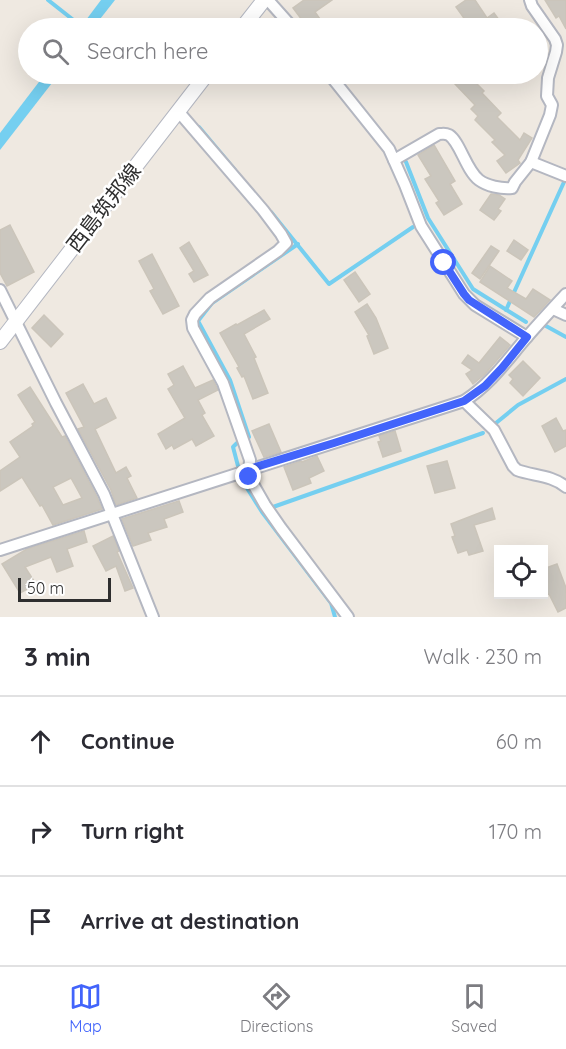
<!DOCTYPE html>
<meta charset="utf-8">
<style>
:root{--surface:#fff;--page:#f2f2f3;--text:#2b2b33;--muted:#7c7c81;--line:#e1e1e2;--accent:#4264fb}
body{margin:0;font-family:Quicksand,"Noto Sans JP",sans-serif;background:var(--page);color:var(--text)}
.controls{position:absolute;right:18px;bottom:18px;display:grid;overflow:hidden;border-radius:0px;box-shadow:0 6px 24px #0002}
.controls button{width:54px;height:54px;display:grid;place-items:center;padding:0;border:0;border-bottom:2px solid var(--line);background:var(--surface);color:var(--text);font:30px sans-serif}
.scale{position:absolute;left:18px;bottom:15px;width:93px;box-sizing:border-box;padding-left:6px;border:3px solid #2e2e2e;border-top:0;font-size:16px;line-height:21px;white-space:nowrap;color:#2e2e2e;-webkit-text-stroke:4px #fff;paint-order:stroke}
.stop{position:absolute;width:18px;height:18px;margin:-14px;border:4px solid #4264fb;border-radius:50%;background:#fff}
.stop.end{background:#4264fb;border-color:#fff;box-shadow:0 2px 6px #0008}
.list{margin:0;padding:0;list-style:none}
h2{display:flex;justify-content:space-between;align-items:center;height:78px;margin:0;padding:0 24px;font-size:26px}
h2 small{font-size:20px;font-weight:400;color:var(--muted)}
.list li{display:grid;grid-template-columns:39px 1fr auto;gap:18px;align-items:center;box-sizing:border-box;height:90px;padding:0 24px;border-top:2px solid var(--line)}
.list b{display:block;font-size:22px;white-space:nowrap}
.list em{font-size:20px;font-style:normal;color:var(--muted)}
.icon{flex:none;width:33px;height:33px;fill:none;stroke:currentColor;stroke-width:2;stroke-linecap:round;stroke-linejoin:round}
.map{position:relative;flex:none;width:566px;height:617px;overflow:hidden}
.search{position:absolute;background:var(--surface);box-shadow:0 6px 24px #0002;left:18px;right:18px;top:18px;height:66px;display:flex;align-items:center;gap:15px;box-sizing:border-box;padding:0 21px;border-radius:33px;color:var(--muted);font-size:22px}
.sheet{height:348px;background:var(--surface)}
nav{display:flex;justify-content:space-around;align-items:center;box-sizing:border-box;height:84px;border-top:2px solid var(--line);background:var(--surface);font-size:16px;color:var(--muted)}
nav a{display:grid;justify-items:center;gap:3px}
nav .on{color:var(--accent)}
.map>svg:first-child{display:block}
</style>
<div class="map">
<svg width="566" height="617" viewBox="0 0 566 617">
<rect width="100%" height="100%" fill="#efe9e1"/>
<g fill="#75cff0">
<polygon points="101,0 115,0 93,28 80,28"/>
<polygon points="45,74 59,74 0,150 0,133"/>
</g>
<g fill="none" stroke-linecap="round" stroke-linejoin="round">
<g stroke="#75cff0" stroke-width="4">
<polyline points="48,0 81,26"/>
<polyline points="199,127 235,170"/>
<polyline points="406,162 428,218 473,289 526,322"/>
<polyline points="271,212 329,284 413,227"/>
<polyline points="506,310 564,182"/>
<polyline points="546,326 566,337"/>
<polyline points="496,423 518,405 566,379"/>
<polyline points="249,437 230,380 198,321 212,303 298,244"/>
<polyline points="237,443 233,447 238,466"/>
<polyline points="242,480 262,512 331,603 335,617"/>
<polyline points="273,507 483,433"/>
</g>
</g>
<g fill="#cbc7bf" stroke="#cbc5ba" stroke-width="1.5" fill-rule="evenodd">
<polygon points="304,0 332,0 315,12 320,19 308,28 293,8"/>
<polygon points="466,0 475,0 487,18 494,13 505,28 464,28 459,21 464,18 456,7"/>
<polygon points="545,0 566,0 566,29 559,16 556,18"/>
<polygon points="465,74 480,74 474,81 484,91 482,93 501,113 497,117 520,140 524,133 532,138 518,160 520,163 506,173 497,161 505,155 492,142 495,140 475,120 478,116 471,109 475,105 455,84"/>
<polygon points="434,145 455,181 450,184 462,204 444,215 436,203 439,201 425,179 431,176 418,155"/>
<polygon points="491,194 499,195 505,199 498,209 501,211 494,220 480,210"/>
<polygon points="10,225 34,272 7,286 0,273 0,230"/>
<polygon points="514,240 528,250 521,260 507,251"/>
<polygon points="189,242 208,275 194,282 189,274 194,271 180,248"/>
<polygon points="491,246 499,251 480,279 472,273"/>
<polygon points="152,254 179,306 163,314 150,291 154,289 139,261"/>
<polygon points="490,266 512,281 507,288 526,299 533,289 550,300 534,317 480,282"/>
<polygon points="355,272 370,294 359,302 344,280"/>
<polygon points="367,304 376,318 388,348 374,354 367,336 369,335 355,312"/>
<polygon points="264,310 270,319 244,334 256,357 254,358 268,393 253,399 244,376 242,377 237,368 239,367 220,333 236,324 237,325"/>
<polygon points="44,315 63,334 51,347 32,328"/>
<polygon points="500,337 510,345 485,374 473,384 466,374 472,370 462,363 468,355 479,363"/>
<polygon points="523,361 540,378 523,396 510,383 513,379 509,375"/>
<polygon points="183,366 195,388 213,380 218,390 198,400 205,413 202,415 214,436 196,446 192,439 174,449 172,445 166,449 158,434 185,418 168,389 174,385 168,374"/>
<polygon points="83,384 94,404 106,398 116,418 95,429 116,473 126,467 131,476 127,478 137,498 116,505 111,490 78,429 84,427 66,393"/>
<path d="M 30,387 L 62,437 L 65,436 L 97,497 L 102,509 L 53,525 L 42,505 L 40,506 L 22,477 L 0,491 L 0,471 L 20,457 L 10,442 L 33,426 L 32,424 L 35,422 L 18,395 ZM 71,478 L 82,498 L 63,505 L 53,487 Z"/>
<polygon points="556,418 563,431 566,430 566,446 555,452 542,426"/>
<polygon points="269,424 281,452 264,457 252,431"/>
<polygon points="395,431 401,451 383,457 378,442 381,441 379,436"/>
<polygon points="317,456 324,471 309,478 311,483 293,490 284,467 301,461 302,462"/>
<polygon points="447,461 455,488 435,493 427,466"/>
<polygon points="179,501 183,512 164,519 167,527 148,533 151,540 133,546 122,519"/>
<polygon points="492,508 495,519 474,525 483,551 469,555 467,550 458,553 452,537 455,536 451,524"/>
<polygon points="84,531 87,542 67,549 73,566 57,572 51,557 25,567 34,581 29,584 31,587 20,593 2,564 27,549"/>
<polygon points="113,536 119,551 117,552 133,588 125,591 116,566 106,571 93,546"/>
<polygon points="557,564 566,588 566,608 558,612 549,594 543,596 543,569"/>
</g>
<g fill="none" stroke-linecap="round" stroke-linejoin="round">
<g stroke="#b4b7c1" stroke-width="14">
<g id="street">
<polyline points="268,0 293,28"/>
<polyline points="329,74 389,149 405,185 421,226 464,294 475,305 527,337"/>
<polyline points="178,111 263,210 281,234 286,243 278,251 210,298 195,314 192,320 193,328 223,383 250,460 249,477 265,505 281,528 348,617"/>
<path d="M 394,160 L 439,134 C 443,134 445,133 449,135 C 460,142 466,170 479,180 C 487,186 501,189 512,188 L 515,182 L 531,162 L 550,115 L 552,105 L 547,96 L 548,78 L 556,52 L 557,45 L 555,39 L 532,6 L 530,0"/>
<polyline points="531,162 566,176"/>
<polyline points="0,290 56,403 104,494 153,617"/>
<polyline points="553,309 566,315"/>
<path d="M 464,401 L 494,430 L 513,466 L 517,470 C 533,476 552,475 566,487"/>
<path d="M 0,550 L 464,401 C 491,384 507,360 527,337 C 540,322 553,308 566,294"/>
</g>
</g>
<g stroke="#b4b7c1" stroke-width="16">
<g id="secondary">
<polyline points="242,28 264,0"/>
<polyline points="0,342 207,74"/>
</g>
</g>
<use href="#street" stroke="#fff" stroke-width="10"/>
<use href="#secondary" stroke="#fff" stroke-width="14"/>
</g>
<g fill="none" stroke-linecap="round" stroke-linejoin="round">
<polyline stroke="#4264fb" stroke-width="8" points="249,477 249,469 334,443 464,401 485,386 502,368 527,337 469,300 464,294 444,263"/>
</g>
<g text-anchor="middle" stroke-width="5" stroke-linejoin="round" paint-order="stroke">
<g font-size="21" fill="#2e2e2e" stroke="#fff">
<text transform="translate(104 208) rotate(-52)" y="7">西島筑邦線</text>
</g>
</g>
</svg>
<div class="controls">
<button><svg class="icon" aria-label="locate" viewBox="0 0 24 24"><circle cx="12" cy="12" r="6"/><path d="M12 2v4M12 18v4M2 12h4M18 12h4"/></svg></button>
</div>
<div class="scale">50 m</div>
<div class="stop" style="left:444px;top:263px"></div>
<div class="stop end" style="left:249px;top:477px"></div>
<div class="search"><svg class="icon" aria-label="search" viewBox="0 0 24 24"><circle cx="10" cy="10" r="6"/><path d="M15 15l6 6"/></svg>Search here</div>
</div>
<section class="sheet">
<h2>3 min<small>Walk · 230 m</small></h2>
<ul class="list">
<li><svg class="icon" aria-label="ahead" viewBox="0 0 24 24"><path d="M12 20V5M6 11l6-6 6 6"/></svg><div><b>Continue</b></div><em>60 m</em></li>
<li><svg class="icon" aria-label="right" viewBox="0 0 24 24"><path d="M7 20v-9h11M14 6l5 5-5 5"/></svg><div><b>Turn right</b></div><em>170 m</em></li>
<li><svg class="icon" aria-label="arrive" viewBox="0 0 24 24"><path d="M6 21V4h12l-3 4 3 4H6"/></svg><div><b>Arrive at destination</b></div></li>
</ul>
</section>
<nav>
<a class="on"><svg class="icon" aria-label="map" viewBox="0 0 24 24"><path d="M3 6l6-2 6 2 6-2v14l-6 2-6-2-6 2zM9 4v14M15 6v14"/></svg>Map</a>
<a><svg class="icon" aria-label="directions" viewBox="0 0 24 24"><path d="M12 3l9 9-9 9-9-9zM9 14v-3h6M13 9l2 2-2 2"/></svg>Directions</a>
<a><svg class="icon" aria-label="saved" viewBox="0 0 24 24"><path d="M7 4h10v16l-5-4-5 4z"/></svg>Saved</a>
</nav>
